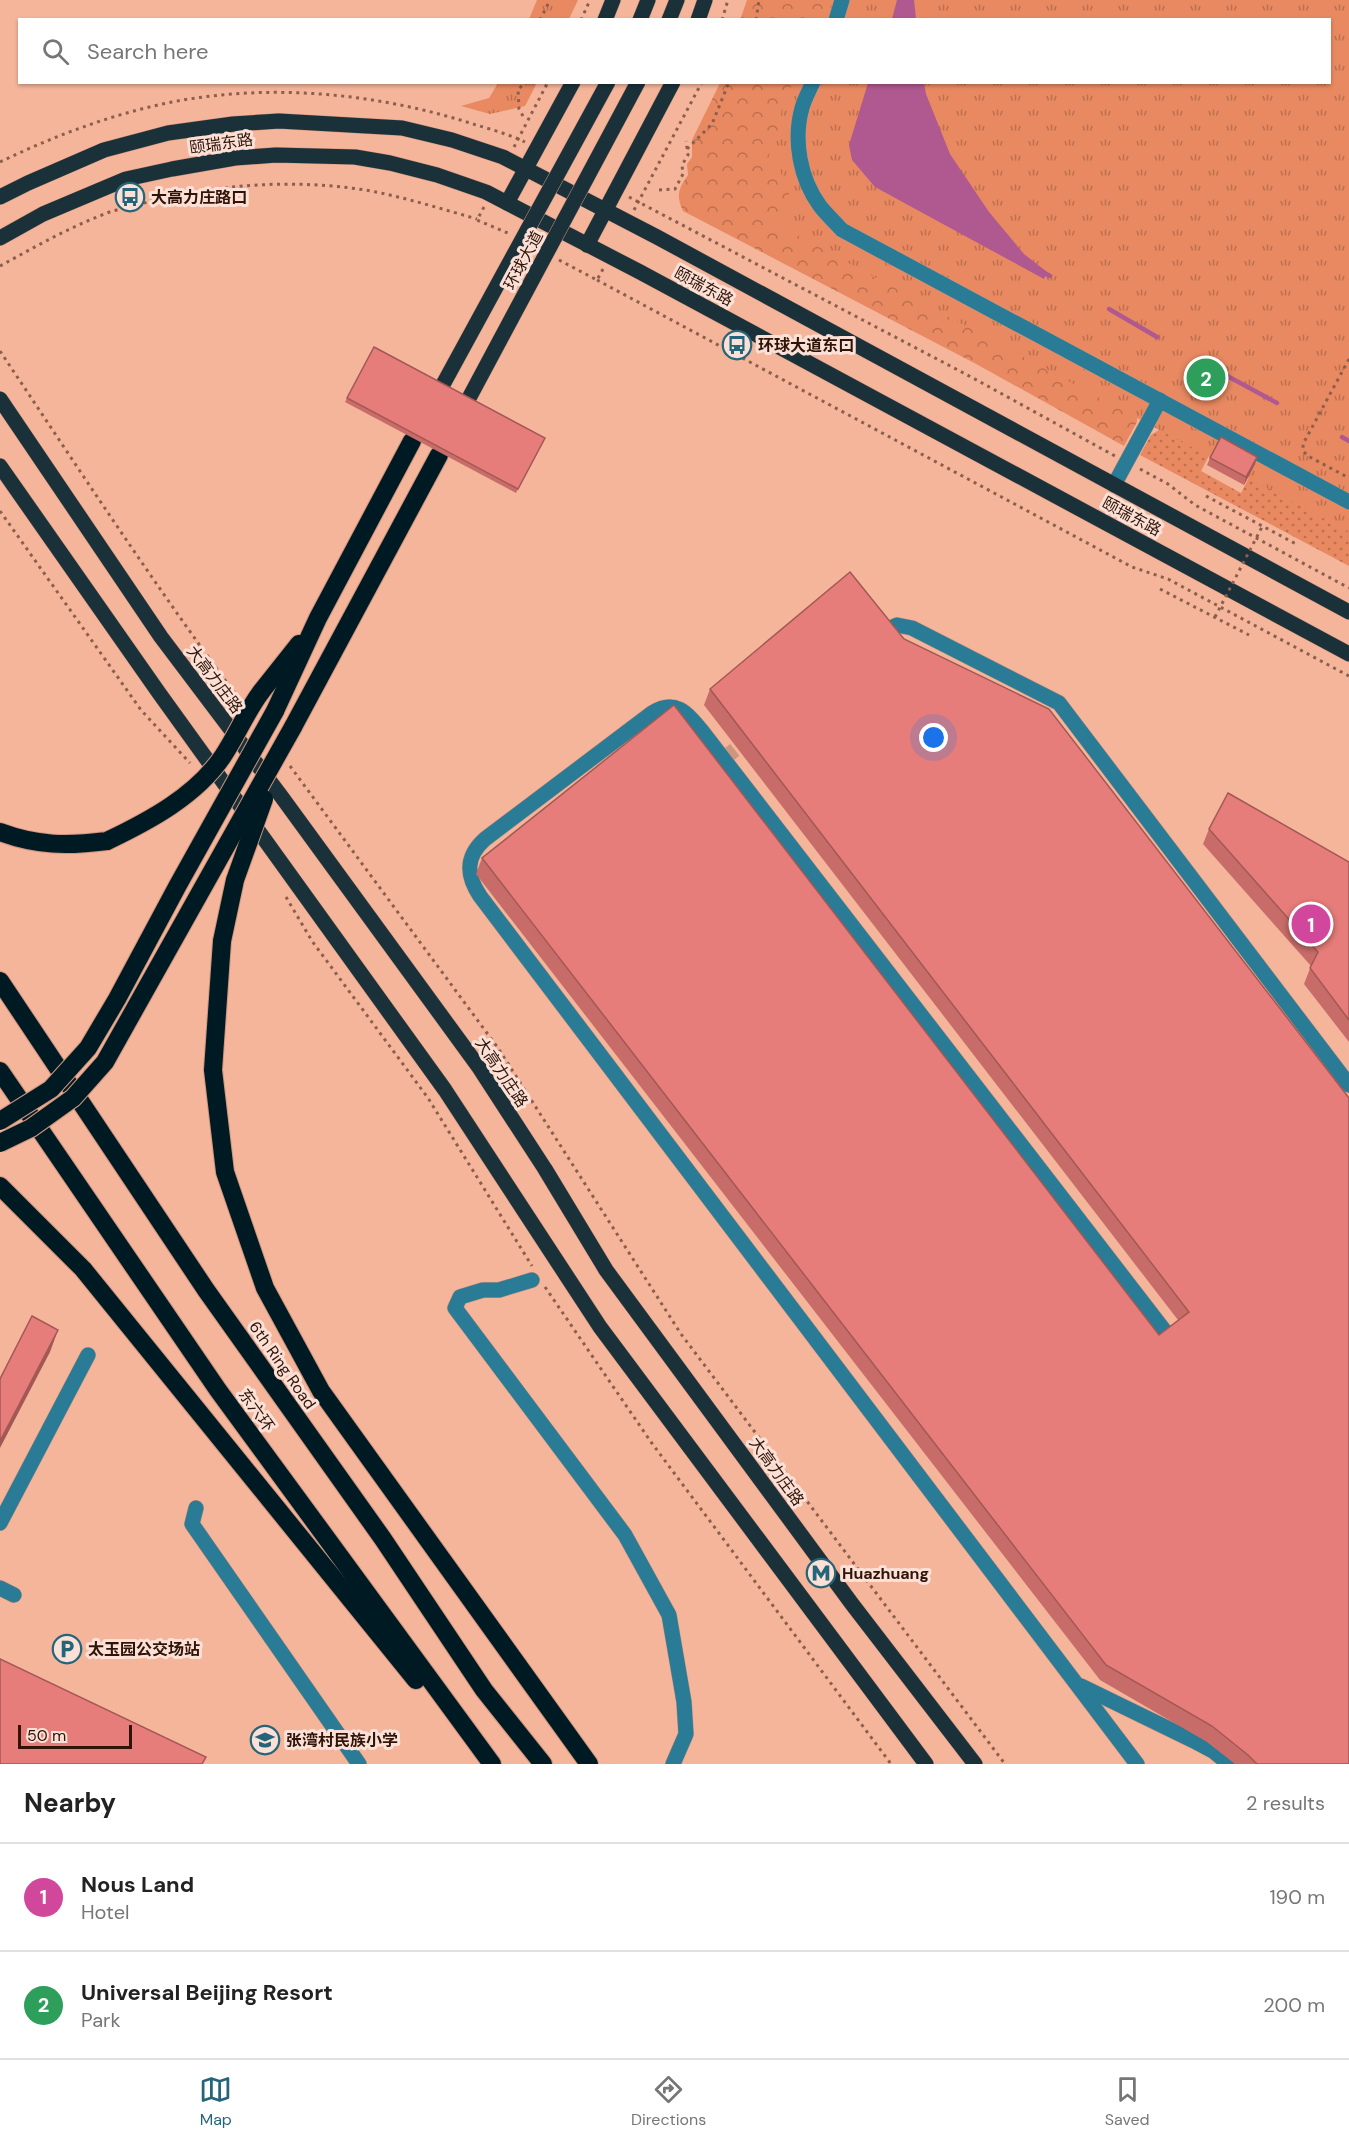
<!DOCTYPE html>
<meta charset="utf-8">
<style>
:root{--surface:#fff;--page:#f2f2f2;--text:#222;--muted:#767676;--line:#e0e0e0;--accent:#256579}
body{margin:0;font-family:"DM Sans","Noto Sans SC",sans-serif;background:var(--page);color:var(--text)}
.scale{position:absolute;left:18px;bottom:15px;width:114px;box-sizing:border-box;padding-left:6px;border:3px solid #311408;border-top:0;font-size:16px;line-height:21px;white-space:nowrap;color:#311408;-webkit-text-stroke:4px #fae0d6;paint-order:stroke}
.you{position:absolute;left:934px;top:738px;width:21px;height:21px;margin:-15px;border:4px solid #fff;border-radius:50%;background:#1a73e8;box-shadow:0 0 0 9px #1a73e833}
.badge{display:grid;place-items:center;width:39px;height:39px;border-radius:50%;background:var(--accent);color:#fff;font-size:20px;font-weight:700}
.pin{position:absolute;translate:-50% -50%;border:3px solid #fff;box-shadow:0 2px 6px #0006}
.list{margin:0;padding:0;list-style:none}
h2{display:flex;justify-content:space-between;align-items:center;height:78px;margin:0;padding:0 24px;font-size:26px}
h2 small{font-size:20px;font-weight:400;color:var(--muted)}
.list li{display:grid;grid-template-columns:39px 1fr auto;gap:18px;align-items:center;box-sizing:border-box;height:108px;padding:0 24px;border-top:2px solid var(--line)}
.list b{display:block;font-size:22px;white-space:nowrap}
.list p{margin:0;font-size:20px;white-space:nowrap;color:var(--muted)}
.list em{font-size:20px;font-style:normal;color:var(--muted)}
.icon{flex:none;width:33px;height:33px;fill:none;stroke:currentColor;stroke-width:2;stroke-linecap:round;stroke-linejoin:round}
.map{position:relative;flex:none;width:1349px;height:1764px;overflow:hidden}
.search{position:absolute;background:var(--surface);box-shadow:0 2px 4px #0004;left:18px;right:18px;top:18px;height:66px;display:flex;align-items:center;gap:15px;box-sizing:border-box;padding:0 21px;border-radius:0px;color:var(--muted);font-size:22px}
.sheet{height:294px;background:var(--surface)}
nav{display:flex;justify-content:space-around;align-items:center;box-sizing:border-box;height:84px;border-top:2px solid var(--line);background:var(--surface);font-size:16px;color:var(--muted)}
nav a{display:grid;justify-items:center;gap:3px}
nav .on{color:var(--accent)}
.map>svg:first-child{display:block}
</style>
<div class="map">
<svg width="1349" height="1764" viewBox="0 0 1349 1764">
<defs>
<pattern id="grass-dots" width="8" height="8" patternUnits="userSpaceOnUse" patternTransform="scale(1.5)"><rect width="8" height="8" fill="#e88961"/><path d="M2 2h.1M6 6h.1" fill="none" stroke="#bd6f4e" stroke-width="1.8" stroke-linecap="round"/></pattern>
<pattern id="forest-crowns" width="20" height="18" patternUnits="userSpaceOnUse" patternTransform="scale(1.5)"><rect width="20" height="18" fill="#e88961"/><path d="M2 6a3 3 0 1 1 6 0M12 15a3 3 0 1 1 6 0" fill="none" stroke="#bd6f4e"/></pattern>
<pattern id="park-tufts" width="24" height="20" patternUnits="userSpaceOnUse" patternTransform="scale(1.5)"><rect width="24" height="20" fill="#e88961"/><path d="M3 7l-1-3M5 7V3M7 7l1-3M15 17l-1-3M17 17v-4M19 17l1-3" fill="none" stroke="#bd6f4e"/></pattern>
</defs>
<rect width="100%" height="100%" fill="#f5b59b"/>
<polygon fill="url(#grass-dots)" points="1167,425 1216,442 1201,471 1241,493 1256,464 1349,514 1349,566 1140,455 1151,435"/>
<g fill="url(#forest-crowns)">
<polygon points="747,0 831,0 825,19 740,20"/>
<path d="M 720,83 L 801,83 L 1137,414 L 1137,422 L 1124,446 L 978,365 L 683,211 C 676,196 678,189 688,175 L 687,164 L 692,157 L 692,140 Z"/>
</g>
<g fill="url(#park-tufts)">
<polygon points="537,0 578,0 569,19 529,19"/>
<polygon points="825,0 1349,0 1349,532 776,224 790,197 780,170 770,161 769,152 779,134 782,106 793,83 1330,82 1330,20 819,19"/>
<polygon points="498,83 537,83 525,106 490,114 461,106 489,98"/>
</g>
<g fill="#af5990">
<polygon points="897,0 914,0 916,19 892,19"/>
<polygon points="868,83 924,83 926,94 950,154 989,212 1024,254 1047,272 1044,279 875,187 852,160 849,145"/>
</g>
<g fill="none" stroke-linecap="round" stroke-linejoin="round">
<g stroke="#af5990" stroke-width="4.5">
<polyline points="1041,271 1050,276"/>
<polyline points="1109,309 1157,337"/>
<polyline points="1207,365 1277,403"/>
<polyline points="1342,437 1349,441"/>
</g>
<polyline stroke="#ce957e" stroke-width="15" stroke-dasharray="15 8" stroke-linecap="butt" points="723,759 754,735"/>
<g stroke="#ce957e" stroke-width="16">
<g id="minor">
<polyline points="836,20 842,0"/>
<path d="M 813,82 C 809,91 804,100 802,108 C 793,140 800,179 820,206 C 826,214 835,222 842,230 L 1349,502"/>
<polyline points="1114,485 1160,400"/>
<polyline points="886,630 897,625 912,628 1059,703 1349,1085"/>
<polyline points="532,1280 499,1290 483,1290 460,1297 455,1308 625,1535 669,1615 684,1702 686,1734 673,1764"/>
<polyline points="196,1508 192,1524 359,1764"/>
<polyline points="0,1523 88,1355"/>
<polyline points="0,1588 14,1595"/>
<polyline points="1081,1686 1196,1742 1213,1751 1229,1764"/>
<path d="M 1137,1764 L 480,896 C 466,875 465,857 485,839 L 652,713 C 675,698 687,713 702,731 L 1164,1330"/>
</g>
</g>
<g stroke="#ce957e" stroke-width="16">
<g id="major">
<polyline points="605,20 613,0"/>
<polyline points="640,20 648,0"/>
<polyline points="669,20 677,0"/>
<polyline points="698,20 705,0"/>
<polyline points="0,197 28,183 104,150 168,133 233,124 279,121 402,128 452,140 503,157 657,237 1349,612"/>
<polyline points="507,203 573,82"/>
<polyline points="0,238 43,214 126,179 172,169 235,158 276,155 355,157 390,163 437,175 486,192 640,272 1349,654"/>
<polyline points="587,245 673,82"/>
<polyline points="0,399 161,637 281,796 478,1066 545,1169 606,1270 852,1604 975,1764"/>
<polyline points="0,466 159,693 445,1090 600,1327 926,1764"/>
</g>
</g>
<g stroke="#ce957e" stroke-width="20">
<g id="highway">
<polyline points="261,692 299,644"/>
<polyline points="275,711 318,618 412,441"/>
<polyline points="293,727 439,455"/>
<path d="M 0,832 C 37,846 68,846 107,841"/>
<polyline points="222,941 213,1070 225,1172 265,1288 321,1391 589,1764"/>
<polyline points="0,981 206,1290 383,1539 484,1690 543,1764"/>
<polyline points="0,1071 218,1390 492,1764"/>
<polyline points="0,1186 83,1269 416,1680"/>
</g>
</g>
<g stroke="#8c5f4c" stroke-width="3" stroke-dasharray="3 4.5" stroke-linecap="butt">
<polyline points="540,20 550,0"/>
<polyline points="581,20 590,0"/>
<polyline points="722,20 728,0"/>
<polyline points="756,20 759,0"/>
<polyline points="523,116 519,109 518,89 527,82"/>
<polyline points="514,147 548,82"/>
<polyline points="687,149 712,124 729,82"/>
<path d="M 0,162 C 54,136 112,114 172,102 C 271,83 377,93 473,124 C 490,129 508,134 525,142"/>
<polyline points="659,190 675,189 683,174 682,165 688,155 686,141"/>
<polyline points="629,197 973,378 1115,456"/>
<polyline points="484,207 477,220 510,234"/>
<polyline points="634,210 702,82"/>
<polyline points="559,260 597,280 603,269"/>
<path d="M 0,266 C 33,248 66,229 102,215 C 113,210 125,208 137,205 C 211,184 295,178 371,191 C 407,198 442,209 477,219"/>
<polyline points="597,280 1132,567 1168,579 1349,676"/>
<path d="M 0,351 C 78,468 155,586 239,699"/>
<polyline points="1349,359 1303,444 1303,451 1308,456 1349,478"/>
<polyline points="1140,469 1168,484 1195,505 1349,588"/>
<polyline points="1206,496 1298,545"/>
<polyline points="0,511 141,710 190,763"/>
<polyline points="1160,589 1249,635"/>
<polyline points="290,766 498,1048 681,1334 1005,1764"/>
<polyline points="286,897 312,941 428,1098 532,1266"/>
<polyline points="545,1287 651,1442 891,1764"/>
</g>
<use href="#minor" stroke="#2a7b95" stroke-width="15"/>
<use href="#major" stroke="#1a3139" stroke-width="15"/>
<use href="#highway" stroke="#001a23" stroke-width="18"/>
<g stroke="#ce957e" stroke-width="16" stroke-linecap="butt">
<g id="major-bridge">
<polyline points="434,401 608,82"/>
<polyline points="460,415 638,82"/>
</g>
</g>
<g stroke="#ce957e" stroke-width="20" stroke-linecap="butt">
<g id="highway-bridge">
<path d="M 107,841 C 149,821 196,796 223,756 C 237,735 246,712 261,692"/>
<polyline points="222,941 235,880 264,799"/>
<polyline points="0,1121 51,1089 88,1048 117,999 178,885 275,711"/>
<polyline points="0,1143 31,1128 73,1098 105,1062 293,727"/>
</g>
</g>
<polyline stroke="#8c5f4c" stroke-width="3" stroke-dasharray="3 4.5" stroke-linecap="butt" points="1215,617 1263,525"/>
<use href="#major-bridge" stroke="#1a3139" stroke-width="15"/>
<use href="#highway-bridge" stroke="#001a23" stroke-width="18"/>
</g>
<g fill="#c76c69">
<polygon points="347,398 545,438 516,493 345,402"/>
<polygon points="1210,458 1255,464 1244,485 1207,465"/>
<polygon points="904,639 1049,709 1349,1764 1235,1764 1207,1742 1100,1680 476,874 482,858 1159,1335 1178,1320 704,705 710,689"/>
<polygon points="1209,829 1349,862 1349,1042 1304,984 1311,966 1203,844"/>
</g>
<g fill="#a25855">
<polygon points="1257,457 1255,464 1244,485 1246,477"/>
<polygon points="58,1330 50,1352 0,1448 0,1441"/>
</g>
<g fill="#e77d7a" stroke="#a25855" stroke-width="1.5">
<polygon points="374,347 545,438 518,489 347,398"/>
<polygon points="1221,437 1257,457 1246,477 1210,458"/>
<polygon points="850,572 904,639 1049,709 1349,1098 1349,1764 1257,1764 1248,1755 1212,1726 1106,1665 482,858 674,705 1159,1335 1189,1312 710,689"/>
<polygon points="1228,793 1349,862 1349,1020 1310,968 1318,952 1209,829"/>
<polygon points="32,1316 58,1330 0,1441 0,1379"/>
<polygon points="0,1659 206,1757 202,1764 0,1764"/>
</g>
<defs>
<g id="bus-ring" transform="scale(1.5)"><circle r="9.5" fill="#fae0d6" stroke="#256579" stroke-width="1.5"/><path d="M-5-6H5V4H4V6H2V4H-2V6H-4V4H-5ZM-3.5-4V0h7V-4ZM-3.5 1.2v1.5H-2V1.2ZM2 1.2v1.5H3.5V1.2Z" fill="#256579"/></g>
<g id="metro-ring" transform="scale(1.5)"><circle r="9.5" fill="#fae0d6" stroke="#256579" stroke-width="1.5"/><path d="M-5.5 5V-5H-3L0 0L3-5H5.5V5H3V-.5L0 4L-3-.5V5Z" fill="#256579"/></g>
<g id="parking-ring" transform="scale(1.5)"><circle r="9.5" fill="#fae0d6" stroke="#256579" stroke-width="1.5"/><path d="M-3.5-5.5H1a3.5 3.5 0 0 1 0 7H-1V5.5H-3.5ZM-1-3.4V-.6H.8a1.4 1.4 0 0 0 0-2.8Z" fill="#256579"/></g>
<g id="school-ring" transform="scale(1.5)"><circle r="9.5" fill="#fae0d6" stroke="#256579" stroke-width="1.5"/><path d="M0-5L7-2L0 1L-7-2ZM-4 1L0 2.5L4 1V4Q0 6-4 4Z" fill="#256579"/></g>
</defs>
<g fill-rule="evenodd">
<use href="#bus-ring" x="130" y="197"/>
<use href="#bus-ring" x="737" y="345"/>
<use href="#metro-ring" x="821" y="1573"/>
<use href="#parking-ring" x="67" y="1649"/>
<use href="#school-ring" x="265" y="1740"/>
</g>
<g text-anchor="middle" stroke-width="6" stroke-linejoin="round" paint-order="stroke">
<g font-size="16" fill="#311408" stroke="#fae0d6">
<text transform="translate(221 143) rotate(-8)" y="6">颐瑞东路</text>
<text transform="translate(523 260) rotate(-62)" y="6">环球大道</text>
<text transform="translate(704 286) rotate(28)" y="6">颐瑞东路</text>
<text transform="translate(1132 516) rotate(28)" y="6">颐瑞东路</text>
<text transform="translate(215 679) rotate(53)" y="6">大高力庄路</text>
<text transform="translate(502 1072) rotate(56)" y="6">大高力庄路</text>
<text transform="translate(283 1365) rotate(55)" y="6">6th Ring Road</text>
<text transform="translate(257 1410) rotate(54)" y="6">东六环</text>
<text transform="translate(777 1471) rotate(54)" y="6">大高力庄路</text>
</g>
<g font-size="16" font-weight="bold" fill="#311408" stroke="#fae0d6" text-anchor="start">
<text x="151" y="203">大高力庄路口</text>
<text x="758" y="351">环球大道东口</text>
<text x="842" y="1579">Huazhuang</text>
<text x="88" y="1655">太玉园公交场站</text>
<text x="286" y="1746">张湾村民族小学</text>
</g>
</g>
</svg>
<div class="scale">50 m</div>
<div class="you"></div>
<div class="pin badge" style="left:1311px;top:924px;background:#d1479c">1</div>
<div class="pin badge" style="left:1206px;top:378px;background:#2e9e5b">2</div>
<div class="search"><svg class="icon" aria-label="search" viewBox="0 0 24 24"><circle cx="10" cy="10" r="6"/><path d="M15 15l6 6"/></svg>Search here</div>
</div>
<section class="sheet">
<h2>Nearby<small>2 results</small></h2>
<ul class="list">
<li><span class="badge" style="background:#d1479c">1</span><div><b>Nous Land</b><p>Hotel</p></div><em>190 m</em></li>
<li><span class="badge" style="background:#2e9e5b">2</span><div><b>Universal Beijing Resort</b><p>Park</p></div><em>200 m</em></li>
</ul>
</section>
<nav>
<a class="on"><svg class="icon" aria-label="map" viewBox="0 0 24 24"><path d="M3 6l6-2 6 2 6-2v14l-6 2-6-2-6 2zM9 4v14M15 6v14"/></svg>Map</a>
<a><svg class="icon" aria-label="directions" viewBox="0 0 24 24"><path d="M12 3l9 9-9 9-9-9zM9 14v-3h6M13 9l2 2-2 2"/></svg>Directions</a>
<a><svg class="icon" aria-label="saved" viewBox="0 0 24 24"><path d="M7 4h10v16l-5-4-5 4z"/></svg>Saved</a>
</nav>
